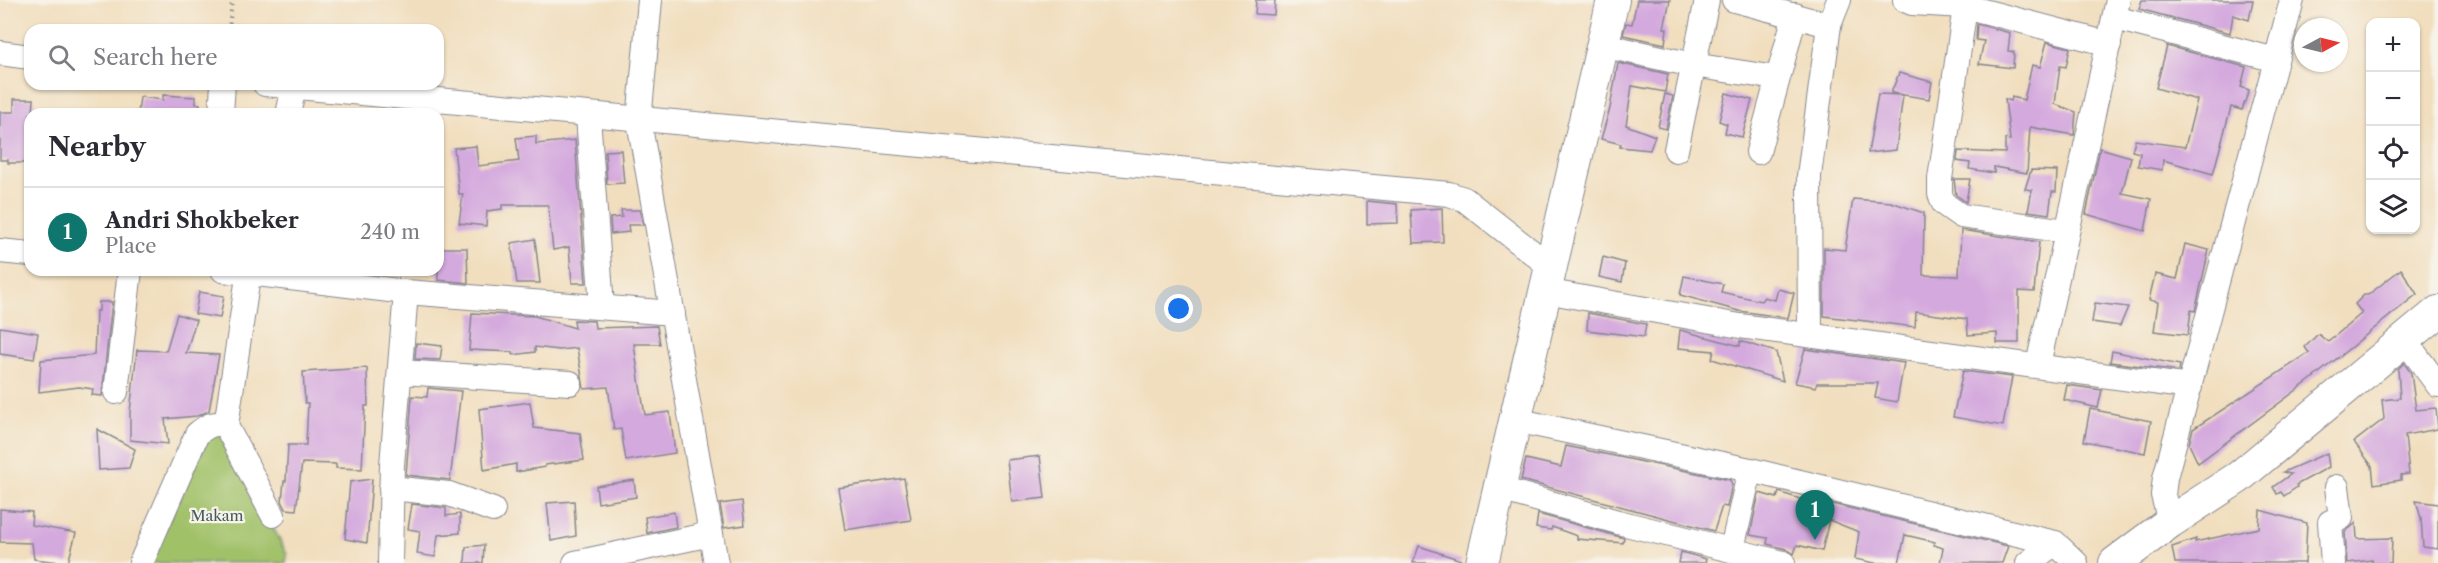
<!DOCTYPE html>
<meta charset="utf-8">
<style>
:root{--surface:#fff;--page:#f7f7f7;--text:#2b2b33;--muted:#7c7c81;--line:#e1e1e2;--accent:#0f766e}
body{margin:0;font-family:"Libre Caslon Text",serif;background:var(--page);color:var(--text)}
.controls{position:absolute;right:18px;top:18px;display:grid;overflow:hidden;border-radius:12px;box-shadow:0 2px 4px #0004}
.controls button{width:54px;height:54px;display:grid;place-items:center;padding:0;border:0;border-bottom:2px solid var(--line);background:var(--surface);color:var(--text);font:30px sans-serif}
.compass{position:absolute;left:2294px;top:18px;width:54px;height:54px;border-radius:50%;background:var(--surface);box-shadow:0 2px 4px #0004;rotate:83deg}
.you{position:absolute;left:1179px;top:309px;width:21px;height:21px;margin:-15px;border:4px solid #fff;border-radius:50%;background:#1a73e8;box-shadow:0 0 0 9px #1a73e833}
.badge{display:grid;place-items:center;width:39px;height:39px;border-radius:50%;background:var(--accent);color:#fff;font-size:20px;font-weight:700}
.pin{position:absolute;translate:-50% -50px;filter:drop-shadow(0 2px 3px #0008)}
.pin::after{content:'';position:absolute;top:32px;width:21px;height:18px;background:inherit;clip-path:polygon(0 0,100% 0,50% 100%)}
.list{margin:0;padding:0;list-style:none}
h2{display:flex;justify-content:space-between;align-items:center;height:78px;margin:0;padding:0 24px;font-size:26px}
h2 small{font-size:20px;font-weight:400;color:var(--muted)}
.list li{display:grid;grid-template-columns:39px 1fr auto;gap:18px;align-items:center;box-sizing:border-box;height:90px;padding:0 24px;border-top:2px solid var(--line)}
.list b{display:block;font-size:22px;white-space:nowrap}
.list p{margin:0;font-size:20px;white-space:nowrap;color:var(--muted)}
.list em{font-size:20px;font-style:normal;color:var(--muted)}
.icon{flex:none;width:33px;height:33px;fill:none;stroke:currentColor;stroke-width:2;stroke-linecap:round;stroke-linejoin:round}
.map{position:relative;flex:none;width:2438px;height:563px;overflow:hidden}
.search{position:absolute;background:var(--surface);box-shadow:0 2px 4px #0004;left:24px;top:24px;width:420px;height:66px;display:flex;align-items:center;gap:15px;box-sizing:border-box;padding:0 21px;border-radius:18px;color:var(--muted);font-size:22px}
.panel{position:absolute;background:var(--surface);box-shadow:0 2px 4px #0004;left:24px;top:108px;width:420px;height:168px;border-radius:18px}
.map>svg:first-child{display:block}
</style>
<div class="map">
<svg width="2438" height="563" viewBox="0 0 2438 563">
<rect width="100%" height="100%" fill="#f7f3e8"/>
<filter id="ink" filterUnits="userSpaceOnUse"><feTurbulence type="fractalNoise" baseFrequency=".0167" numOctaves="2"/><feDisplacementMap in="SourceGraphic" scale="12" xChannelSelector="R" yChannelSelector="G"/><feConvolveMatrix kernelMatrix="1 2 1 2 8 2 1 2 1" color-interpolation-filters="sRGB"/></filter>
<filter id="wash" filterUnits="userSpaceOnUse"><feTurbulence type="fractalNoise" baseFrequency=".008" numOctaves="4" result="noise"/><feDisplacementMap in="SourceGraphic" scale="24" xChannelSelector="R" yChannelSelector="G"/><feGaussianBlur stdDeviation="1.35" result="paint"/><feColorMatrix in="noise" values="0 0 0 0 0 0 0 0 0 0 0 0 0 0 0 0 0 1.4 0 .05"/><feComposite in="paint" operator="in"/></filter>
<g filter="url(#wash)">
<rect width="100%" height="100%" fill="#f1debe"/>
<polygon fill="#a1c169" stroke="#5e7864" stroke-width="1.5" points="211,433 228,438 287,555 286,563 148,563"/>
<g id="blocks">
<g fill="#d4a9de">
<polygon points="1256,0 1275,0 1274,15 1255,14"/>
<polygon points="1637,0 1670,0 1664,28 1667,29 1665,44 1623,35 1626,23 1632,24"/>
<polygon points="2142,0 2253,0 2249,20 2233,15 2230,33 2139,9"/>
<polygon points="1977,24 2010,33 2008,51 2014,52 2013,68 1979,64 1984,41 1976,40"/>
<polygon points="2047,42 2070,48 2066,67 2060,66 2055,104 2076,112 2074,135 2030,127 2027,173 1994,167 1994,173 1969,169 1970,163 1957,161 1958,151 2005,153 2005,139 2010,140 2005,99 2011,101 2012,97 2024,100 2032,65 2040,67"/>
<polygon points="2167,46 2246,67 2241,87 2249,90 2242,110 2231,107 2213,174 2163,160 2162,170 2138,166 2140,153 2132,151 2135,140 2185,147 2197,100 2156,88"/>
<polygon points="1618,63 1668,74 1665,92 1632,86 1626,125 1655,136 1650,150 1620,147 1621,144 1601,139 1610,108"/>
<polygon points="1899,73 1932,82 1929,99 1891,93"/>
<polygon points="1726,93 1752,100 1742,137 1725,133 1727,124 1719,121"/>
<polygon points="1665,94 1673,96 1666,129 1658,127"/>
<polygon points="1878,94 1903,95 1896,150 1868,153"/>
<polygon points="163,95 196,97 196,104 200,104 200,114 138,114 140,97 163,100"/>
<polygon points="14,99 34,99 33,114 30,114 30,163 8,163 8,160 0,160 0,112 14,112"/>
<polygon points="536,136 536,144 575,140 586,283 572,283 569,247 553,250 548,205 502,205 502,209 487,211 486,226 459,223 463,194 459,194 454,148 476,146 478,166 519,161 516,138"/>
<polygon points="2100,148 2131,157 2122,193 2151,199 2145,231 2086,214"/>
<polygon points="621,150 624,183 607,184 605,151"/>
<polygon points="2031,170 2057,171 2056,192 2052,192 2049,214 2028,211 2032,190 2025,189"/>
<polygon points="1954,179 1970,179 1966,202 1956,195"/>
<polygon points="1853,199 1891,202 1924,213 1923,275 1959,276 1961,230 2039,242 2034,292 2019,291 2019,343 1997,343 1997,333 1968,335 1967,319 1916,312 1915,327 1824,316 1824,248 1845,250"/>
<polygon points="1367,201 1397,204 1398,223 1367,224"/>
<polygon points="1442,208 1443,242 1413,243 1411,210"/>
<polygon points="621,210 640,210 643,225 628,225 629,232 611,234 610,218 622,217"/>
<polygon points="535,239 540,283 517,283 511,243"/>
<polygon points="2185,244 2209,250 2195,311 2191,310 2188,335 2154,331 2158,302 2149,300 2155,274 2177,279"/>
<polygon points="438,248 467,248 468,283 438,280"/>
<polygon points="1603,257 1625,263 1622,282 1599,277"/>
<polygon points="2401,269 2417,294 2309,381 2198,463 2189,444 2193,429 2309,353 2305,347 2318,334 2328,342 2362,313 2355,304 2364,295 2368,295"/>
<polygon points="1684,276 1723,284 1721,292 1761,301 1764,297 1775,300 1778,289 1794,293 1788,318 1739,311 1680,295"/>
<polygon points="199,292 224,296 220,318 195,314"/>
<polygon points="99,302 112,302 102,396 92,395 93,389 79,387 39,392 41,360 94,355 96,311 99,311"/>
<polygon points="2095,303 2128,307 2120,326 2092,322"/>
<polygon points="472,313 535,316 575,328 574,320 594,321 595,328 657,326 660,344 634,344 640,386 645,415 670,412 675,453 626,461 621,429 614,430 608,387 584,389 577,348 559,350 535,347 535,352 513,355 513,352 469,350"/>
<polygon points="1588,313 1646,324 1644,337 1587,330"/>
<polygon points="177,314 196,320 186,353 219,355 209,411 197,416 165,419 168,444 130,440 130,412 137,350 166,351"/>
<polygon points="0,327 38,333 34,359 0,354"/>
<polygon points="1680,330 1740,346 1740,341 1776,352 1783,381 1712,359 1714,351 1678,348"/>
<polygon points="416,343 442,346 440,360 415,359"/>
<polygon points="1805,349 1904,363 1897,402 1875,398 1878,383 1817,383 1816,387 1795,383"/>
<polygon points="2112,351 2180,365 2179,371 2110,362"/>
<polygon points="2404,363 2411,373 2416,410 2436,408 2438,429 2405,435 2409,474 2401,475 2401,480 2374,484 2372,466 2354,442 2384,419 2382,400 2400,398 2398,369"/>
<polygon points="367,368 368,406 365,406 362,469 336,468 336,464 302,463 296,510 286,509 282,501 284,481 286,481 288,445 306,445 308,403 305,403 303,372"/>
<polygon points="1963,371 2012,377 2003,426 1953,417"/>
<polygon points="2067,385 2102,390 2098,408 2064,400"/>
<polygon points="428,388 461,391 450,480 406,475 412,396 427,397"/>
<polygon points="530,402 534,428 580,433 584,460 545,465 545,467 516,472 516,464 484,470 479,409"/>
<polygon points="2090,409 2151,421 2145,453 2084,441"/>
<polygon points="97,429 135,449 129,468 99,470"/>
<polygon points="1566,446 1730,480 1732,484 1727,507 1722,506 1714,531 1521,480 1526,459 1561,467"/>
<polygon points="2327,453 2329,467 2296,485 2297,487 2284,496 2281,492 2277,494 2273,487 2291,474 2283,472"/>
<polygon points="1040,456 1045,498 1012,502 1007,460"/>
<polygon points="904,478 911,520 845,530 838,488"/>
<polygon points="372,479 367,543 345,539 350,482"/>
<polygon points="634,480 636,497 598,503 596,486"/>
<polygon points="1779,492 1806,501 1807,498 2008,546 2002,563 1940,563 1943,548 1934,545 1935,542 1905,535 1899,563 1875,563 1855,559 1859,532 1829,520 1822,551 1797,545 1794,554 1786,549 1767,544 1768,538 1750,535 1759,493 1777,498"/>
<polygon points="574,501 576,536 551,541 547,503"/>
<polygon points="742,501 745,525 724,528 720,504"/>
<polygon points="2416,501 2438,504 2438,549 2423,547 2421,518"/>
<polygon points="412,504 446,508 446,516 460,514 460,533 438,535 435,557 417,554 420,531 408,529"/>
<polygon points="0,509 32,512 31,525 76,533 68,563 34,559 32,543 0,542"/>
<polygon points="2260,510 2307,523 2305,563 2175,563 2172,547 2196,539 2195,542 2259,528"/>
<polygon points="674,512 676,527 647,533 645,517"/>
<polygon points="1538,514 1624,538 1623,543 1577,539 1577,536 1552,527 1551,530 1536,528"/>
<polygon points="2356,523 2357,539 2392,538 2391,563 2372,563 2372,560 2347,563 2345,532"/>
<polygon points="484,545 483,563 465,563 466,547"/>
<polygon points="1419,546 1461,560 1460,563 1413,563"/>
<polygon points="1681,552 1706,559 1705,563 1679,563"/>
</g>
</g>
</g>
<g filter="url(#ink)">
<use href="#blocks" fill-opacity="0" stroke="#86868e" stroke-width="1.5"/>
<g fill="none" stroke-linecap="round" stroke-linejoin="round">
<g stroke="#86868e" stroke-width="26">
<g id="minor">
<polyline points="650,0 639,121 716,563"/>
<polyline points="1734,0 1829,25"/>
<polyline points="1905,0 1912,3 1964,6 2109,44"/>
<polyline points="1966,0 1940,179 1940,194 1944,204 1961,216 2066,231"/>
<polyline points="2115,18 2276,60"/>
<polyline points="1602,45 1693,65 1776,78"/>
<polyline points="0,53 30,57"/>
<polyline points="265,84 1449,194 1464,199 1551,267"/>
<polyline points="221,114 223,84"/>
<polyline points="288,114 294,87"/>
<polyline points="588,116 602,307"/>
<polyline points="1676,150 1707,0"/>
<polyline points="1758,152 1795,15"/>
<polyline points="0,251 30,254"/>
<polyline points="223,270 406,292 673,313"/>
<polyline points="249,270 226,426 273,515"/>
<polyline points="1545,291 1740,326 2190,387"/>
<polyline points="1810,335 1809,176 1829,25 1839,0"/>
<polyline points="2404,339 2438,385"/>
<polyline points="2038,365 2118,0"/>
<polyline points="401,372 570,383"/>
<polyline points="116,392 130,270"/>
<polyline points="1515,420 1750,470 2055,543 2076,563"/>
<polyline points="391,488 449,494 493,510"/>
<polyline points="1500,489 1618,522 1783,563"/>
<polyline points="2170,522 2163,495 2165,478 2292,0"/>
<polyline points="1732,549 1750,470"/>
<path d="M 141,563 L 197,434 C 207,426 214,421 226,426"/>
<polyline points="390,563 392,465 406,292"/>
<polyline points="575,563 711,534"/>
<polyline points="2028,563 2055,543"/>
<polyline points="2333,563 2330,522 2341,518 2337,487"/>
</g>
</g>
<g stroke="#86868e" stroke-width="34">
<g id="major">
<polyline points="1482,563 1613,0"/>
<polyline points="2115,563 2170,522 2239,477 2438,312"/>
</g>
</g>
<polyline stroke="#86868e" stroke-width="4" stroke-dasharray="1.5 4.5" stroke-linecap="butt" points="229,30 232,0"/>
<use href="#minor" stroke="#fff" stroke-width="24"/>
<use href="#major" stroke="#fff" stroke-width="32"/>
</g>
</g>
<g text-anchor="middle" stroke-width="4.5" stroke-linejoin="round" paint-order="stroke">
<g font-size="15" fill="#435b61" stroke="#f7f3e8">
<text x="217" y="521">Makam</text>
</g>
</g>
</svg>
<div class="controls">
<button>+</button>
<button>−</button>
<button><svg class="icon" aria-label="locate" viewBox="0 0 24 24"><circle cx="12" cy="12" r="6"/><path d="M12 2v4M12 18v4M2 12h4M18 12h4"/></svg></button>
<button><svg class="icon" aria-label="layers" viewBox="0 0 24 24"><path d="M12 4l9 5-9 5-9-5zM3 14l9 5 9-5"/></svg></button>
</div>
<svg class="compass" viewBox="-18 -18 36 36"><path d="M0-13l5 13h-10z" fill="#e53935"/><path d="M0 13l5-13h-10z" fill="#7c7c81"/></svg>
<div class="you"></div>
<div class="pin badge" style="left:1815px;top:540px">1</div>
<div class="search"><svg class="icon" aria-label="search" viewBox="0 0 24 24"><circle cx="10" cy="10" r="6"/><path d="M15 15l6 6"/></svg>Search here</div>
<section class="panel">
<h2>Nearby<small></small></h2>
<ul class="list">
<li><span class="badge">1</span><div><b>Andri Shokbeker</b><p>Place</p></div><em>240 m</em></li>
</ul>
</section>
</div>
